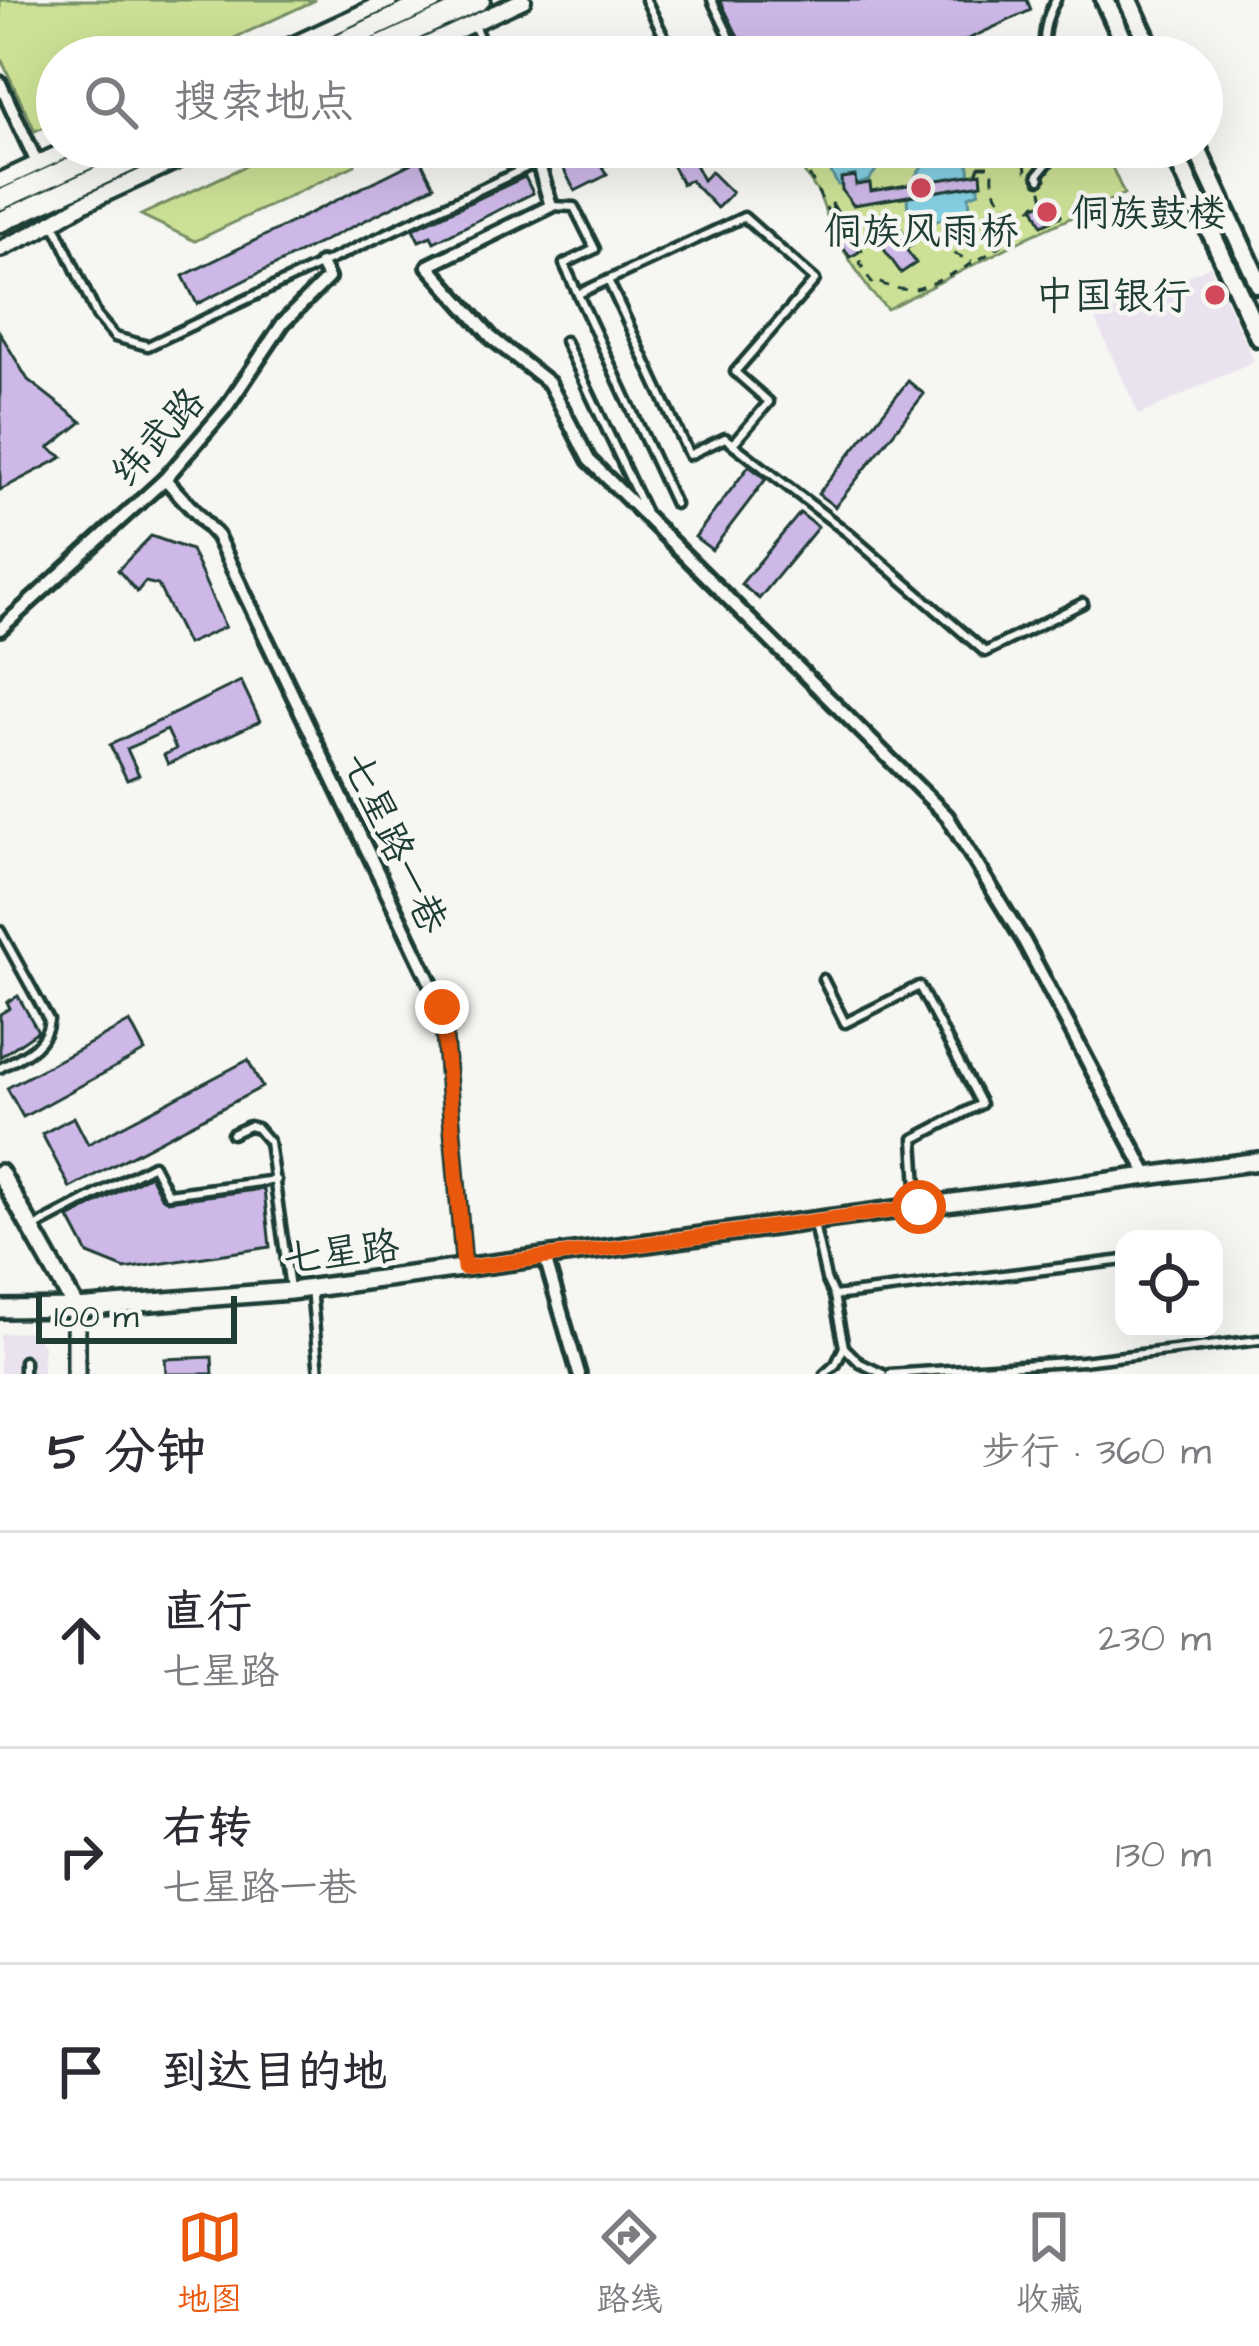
<!DOCTYPE html>
<html lang="zh">
<meta charset="utf-8">
<style>
:root{--surface:#fff;--page:#f2f2f3;--text:#2b2b33;--muted:#7c7c81;--line:#e1e1e2;--accent:#ea580c}
body{margin:0;font-family:"Architects Daughter","LXGW WenKai TC",sans-serif;background:var(--page);color:var(--text)}
.controls{position:absolute;right:36px;bottom:36px;display:grid;overflow:hidden;border-radius:24px;box-shadow:0 12px 48px #0002}
.controls button{width:108px;height:108px;display:grid;place-items:center;padding:0;border:0;border-bottom:3px solid var(--line);background:var(--surface);color:var(--text);font:60px sans-serif}
.scale{position:absolute;left:36px;bottom:30px;width:201px;box-sizing:border-box;padding-left:12px;border:6px solid #1f3d34;border-top:0;font-size:33px;line-height:42px;white-space:nowrap;color:#1f3d34;-webkit-text-stroke:9px #f6f6f2;paint-order:stroke}
.stop{position:absolute;width:36px;height:36px;margin:-27px;border:9px solid #ea580c;border-radius:50%;background:#fff}
.stop.end{background:#ea580c;border-color:#fff;box-shadow:0 3px 12px #0008}
.list{margin:0;padding:0;list-style:none}
h2{display:flex;justify-content:space-between;align-items:center;height:156px;margin:0;padding:0 48px;font-size:51px}
h2 small{font-size:39px;font-weight:400;color:var(--muted)}
.list li{display:grid;grid-template-columns:78px 1fr auto;gap:36px;align-items:center;box-sizing:border-box;height:216px;padding:0 48px;border-top:3px solid var(--line)}
.list b{display:block;font-size:45px;white-space:nowrap}
.list p{margin:0;font-size:39px;white-space:nowrap;color:var(--muted)}
.list em{font-size:39px;font-style:normal;color:var(--muted)}
.icon{flex:none;width:66px;height:66px;fill:none;stroke:currentColor;stroke-width:2;stroke-linecap:round;stroke-linejoin:round}
.map{position:relative;flex:none;width:1259px;height:1374px;overflow:hidden}
.search{position:absolute;background:var(--surface);box-shadow:0 12px 48px #0002;left:36px;right:36px;top:36px;height:132px;display:flex;align-items:center;gap:30px;box-sizing:border-box;padding:0 42px;border-radius:66px;color:var(--muted);font-size:45px}
.sheet{height:804px;background:var(--surface)}
nav{display:flex;justify-content:space-around;align-items:center;box-sizing:border-box;height:168px;border-top:3px solid var(--line);background:var(--surface);font-size:33px;color:var(--muted)}
nav a{display:grid;justify-items:center;gap:6px}
nav .on{color:var(--accent)}
.map>svg:first-child{display:block}
</style>
<div class="map">
<svg width="1259" height="1374" viewBox="0 0 1259 1374">
<rect width="100%" height="100%" fill="#f6f6f2"/>
<filter id="ink" filterUnits="userSpaceOnUse"><feTurbulence type="fractalNoise" baseFrequency=".00833" numOctaves="2"/><feDisplacementMap in="SourceGraphic" scale="24" xChannelSelector="R" yChannelSelector="G"/><feConvolveMatrix kernelMatrix="1 2 1 2 8 2 1 2 1" color-interpolation-filters="sRGB"/></filter>
<g filter="url(#ink)">
<g fill="#eae3ef">
<polygon points="1210,266 1254,361 1139,415 1095,319"/>
<polygon points="26,1331 36,1335 43,1346 43,1374 0,1374 0,1334"/>
</g>
<g fill="#cce196" stroke="#768f65" stroke-width="3">
<polygon points="0,0 316,0 193,57 57,57 57,121 35,131 0,57"/>
<polygon points="286,147 356,147 355,165 195,241 141,215"/>
<polygon points="815,147 1103,147 1124,194 1030,236 887,309 870,291 834,235 819,194 794,157"/>
</g>
<g fill="#84d0e3" stroke="#5c959d" stroke-width="3">
<polygon points="831,147 878,147 883,161 868,181 849,186 838,185 828,167 805,155"/>
<path d="M 942,147 L 978,147 L 968,161 L 970,176 L 979,184 L 979,192 L 969,196 L 970,208 L 964,218 L 938,220 L 926,229 C 887,207 917,168 942,147 Z"/>
</g>
<g fill="#ceb8e8" stroke="#1f3d34" stroke-width="3">
<polygon points="720,0 1027,0 1031,10 929,57 745,57 745,51"/>
<polygon points="599,147 641,147 602,167 607,175 575,191 562,166"/>
<polygon points="663,147 686,147 703,180 711,172 732,193 717,208 690,180 682,184"/>
<polygon points="420,159 434,186 197,304 183,276"/>
<polygon points="981,173 982,184 853,205 842,190 841,178 855,176 856,185 870,183 871,191"/>
<polygon points="525,177 533,193 434,242 431,236 419,241 413,229"/>
<polygon points="1053,198 1061,216 1042,225 1034,207"/>
<polygon points="832,203 857,245 859,252 850,257 837,238"/>
<polygon points="892,216 912,245 906,249 916,263 901,273 871,231"/>
<polygon points="0,333 28,380 82,422 49,448 63,457 0,490"/>
<polygon points="908,381 924,394 835,507 818,494"/>
<polygon points="749,466 766,479 712,550 695,537"/>
<polygon points="800,513 818,527 759,599 741,584"/>
<polygon points="151,536 191,550 225,627 187,644 158,585 145,582 137,592 118,570"/>
<polygon points="241,681 260,721 168,764 164,755 176,749 167,730 127,749 139,775 127,780 110,745"/>
<polygon points="18,996 38,1031 0,1057 0,1014 10,1008 7,1002"/>
<polygon points="130,1022 145,1051 23,1117 7,1088"/>
<polygon points="248,1060 262,1087 70,1188 42,1134 74,1117 88,1144"/>
<polygon points="150,1175 161,1197 168,1201 264,1189 270,1247 125,1269 88,1254 69,1218"/>
<polygon points="212,1357 213,1374 166,1374 165,1359"/>
</g>
<g fill="none" stroke-linecap="round" stroke-linejoin="round">
<g stroke="#1f3d34" stroke-width="15">
<g id="service">
<polyline points="646,0 674,57"/>
<polyline points="712,0 738,54 731,57"/>
<polyline points="473,23 488,57"/>
<path d="M 1046,57 C 1041,38 1046,17 1056,0"/>
<polyline points="713,147 717,157 740,147"/>
<polyline points="789,147 797,151"/>
<polyline points="538,162 569,147"/>
<polyline points="1040,179 1038,175 1060,147"/>
<polyline points="551,206 574,207 595,249 564,264 675,504"/>
<polyline points="55,225 97,316 115,337 148,346 538,162 531,147"/>
<polyline points="608,280 689,455 725,438 849,534 985,652 1083,603"/>
<polyline points="578,294 744,217 815,280 735,372 769,402 733,444"/>
<polyline points="565,341 645,511"/>
<path d="M 0,931 L 49,1020 C 46,1047 22,1056 0,1068"/>
<polyline points="823,979 845,1023 919,986 981,1104 914,1139 918,1203"/>
<polyline points="232,1134 249,1126 257,1128 269,1142 290,1288"/>
<polyline points="814,1224 826,1279 834,1296 844,1347 860,1363 883,1374"/>
<polyline points="35,1227 153,1165 168,1194 276,1180"/>
<polyline points="311,1288 319,1374"/>
<polyline points="834,1296 1124,1260"/>
<polyline points="24,1361 24,1374"/>
<polyline points="825,1374 836,1364 844,1347"/>
<polyline points="890,1374 1082,1361 1259,1340"/>
</g>
</g>
<g stroke="#1f3d34" stroke-width="20">
<g id="minor">
<polyline points="0,83 37,163"/>
<polyline points="538,162 551,206 428,266 493,339 549,383 589,460 947,816 1024,941 1148,1176"/>
<polyline points="165,479 217,536 442,1007 464,1268"/>
<polyline points="0,629 165,479 226,408 283,323 328,278 321,264"/>
<polyline points="545,1257 579,1374"/>
</g>
</g>
<g stroke="#1f3d34" stroke-width="22">
<g id="tertiary">
<polyline points="267,57 390,0"/>
<polyline points="400,57 523,0"/>
<polyline points="0,181 73,147"/>
<polyline points="0,249 36,232 83,204 206,147"/>
</g>
</g>
<g stroke="#1f3d34" stroke-width="24">
<g id="secondary">
<polyline points="0,1173 76,1308 76,1374"/>
<polyline points="0,1309 76,1308 290,1291 1259,1161"/>
</g>
</g>
<g stroke="#1f3d34" stroke-width="26">
<g id="primary">
<polyline points="1105,0 1131,57"/>
<polyline points="1128,0 1154,57"/>
<polyline points="1172,147 1259,337"/>
<polyline points="1196,147 1259,284"/>
</g>
</g>
<g stroke="#1f3d34" stroke-width="27">
<g id="trunk">
<polyline points="310,57 433,0"/>
<polyline points="357,57 480,0"/>
<polyline points="0,200 115,147"/>
<polyline points="0,222 163,147"/>
</g>
</g>
<g stroke="#1f3d34" stroke-width="3" stroke-dasharray="9 9" stroke-linecap="butt">
<polyline points="1004,57 1035,43"/>
<polyline points="1016,147 1025,163 1026,171 1031,172"/>
<path d="M 801,159 L 833,221 L 846,222 L 863,252 L 860,263 L 873,285 L 878,282 C 889,287 902,291 915,289 C 931,287 995,253 1007,240 C 1021,226 1025,207 1044,200 L 1041,186"/>
<path d="M 979,166 L 989,166 L 993,170 C 991,198 1003,202 1024,216"/>
<polyline points="976,174 987,147"/>
<path d="M 847,222 L 864,220 L 894,208 C 911,234 943,250 972,261"/>
</g>
<use href="#service" stroke="#f6f6f2" stroke-width="6"/>
<use href="#minor" stroke="#f6f6f2" stroke-width="10"/>
<use href="#tertiary" stroke="#f6f6f2" stroke-width="14"/>
<use href="#secondary" stroke="#f6f6f2" stroke-width="15"/>
<use href="#primary" stroke="#f6f6f2" stroke-width="16"/>
<use href="#trunk" stroke="#f6f6f2" stroke-width="18"/>
</g>
</g>
<g fill="none" stroke-linecap="round" stroke-linejoin="round" filter="url(#ink)">
<polyline stroke="#ea580c" stroke-width="15" points="442,1007 464,1268 919,1207"/>
</g>
<g fill="#d1495b" stroke="#f6f6f2" stroke-width="4.5">
<circle cx="921" cy="188" r="12"/>
<circle cx="1047" cy="212" r="12"/>
<circle cx="1215" cy="295" r="12"/>
</g>
<g text-anchor="middle" stroke-width="9" stroke-linejoin="round" paint-order="stroke">
<g font-size="39" fill="#1f3d34" stroke="#f6f6f2" text-anchor="start">
<text x="1071" y="226">侗族鼓楼</text>
<text x="921" y="244" text-anchor="middle">侗族风雨桥</text>
<text x="1191" y="309" text-anchor="end">中国银行</text>
</g>
<g font-size="39" fill="#1f3d34" stroke="#f6f6f2">
<text transform="translate(157 436) rotate(-48)" y="14">纬武路</text>
<text transform="translate(396 842) rotate(65)" y="14">七星路一巷</text>
<text transform="translate(341 1251) rotate(-7)" y="14">七星路</text>
</g>
</g>
</svg>
<div class="controls">
<button><svg class="icon" aria-label="locate" viewBox="0 0 24 24"><circle cx="12" cy="12" r="6"/><path d="M12 2v4M12 18v4M2 12h4M18 12h4"/></svg></button>
</div>
<div class="scale">100 m</div>
<div class="stop" style="left:919px;top:1207px"></div>
<div class="stop end" style="left:442px;top:1007px"></div>
<div class="search"><svg class="icon" aria-label="search" viewBox="0 0 24 24"><circle cx="10" cy="10" r="6"/><path d="M15 15l6 6"/></svg>搜索地点</div>
</div>
<section class="sheet">
<h2>5 分钟<small>步行 · 360 m</small></h2>
<ul class="list">
<li><svg class="icon" aria-label="ahead" viewBox="0 0 24 24"><path d="M12 20V5M6 11l6-6 6 6"/></svg><div><b>直行</b><p>七星路</p></div><em>230 m</em></li>
<li><svg class="icon" aria-label="right" viewBox="0 0 24 24"><path d="M7 20v-9h11M14 6l5 5-5 5"/></svg><div><b>右转</b><p>七星路一巷</p></div><em>130 m</em></li>
<li><svg class="icon" aria-label="arrive" viewBox="0 0 24 24"><path d="M6 21V4h12l-3 4 3 4H6"/></svg><div><b>到达目的地</b></div></li>
</ul>
</section>
<nav>
<a class="on"><svg class="icon" aria-label="map" viewBox="0 0 24 24"><path d="M3 6l6-2 6 2 6-2v14l-6 2-6-2-6 2zM9 4v14M15 6v14"/></svg>地图</a>
<a><svg class="icon" aria-label="directions" viewBox="0 0 24 24"><path d="M12 3l9 9-9 9-9-9zM9 14v-3h6M13 9l2 2-2 2"/></svg>路线</a>
<a><svg class="icon" aria-label="saved" viewBox="0 0 24 24"><path d="M7 4h10v16l-5-4-5 4z"/></svg>收藏</a>
</nav>
